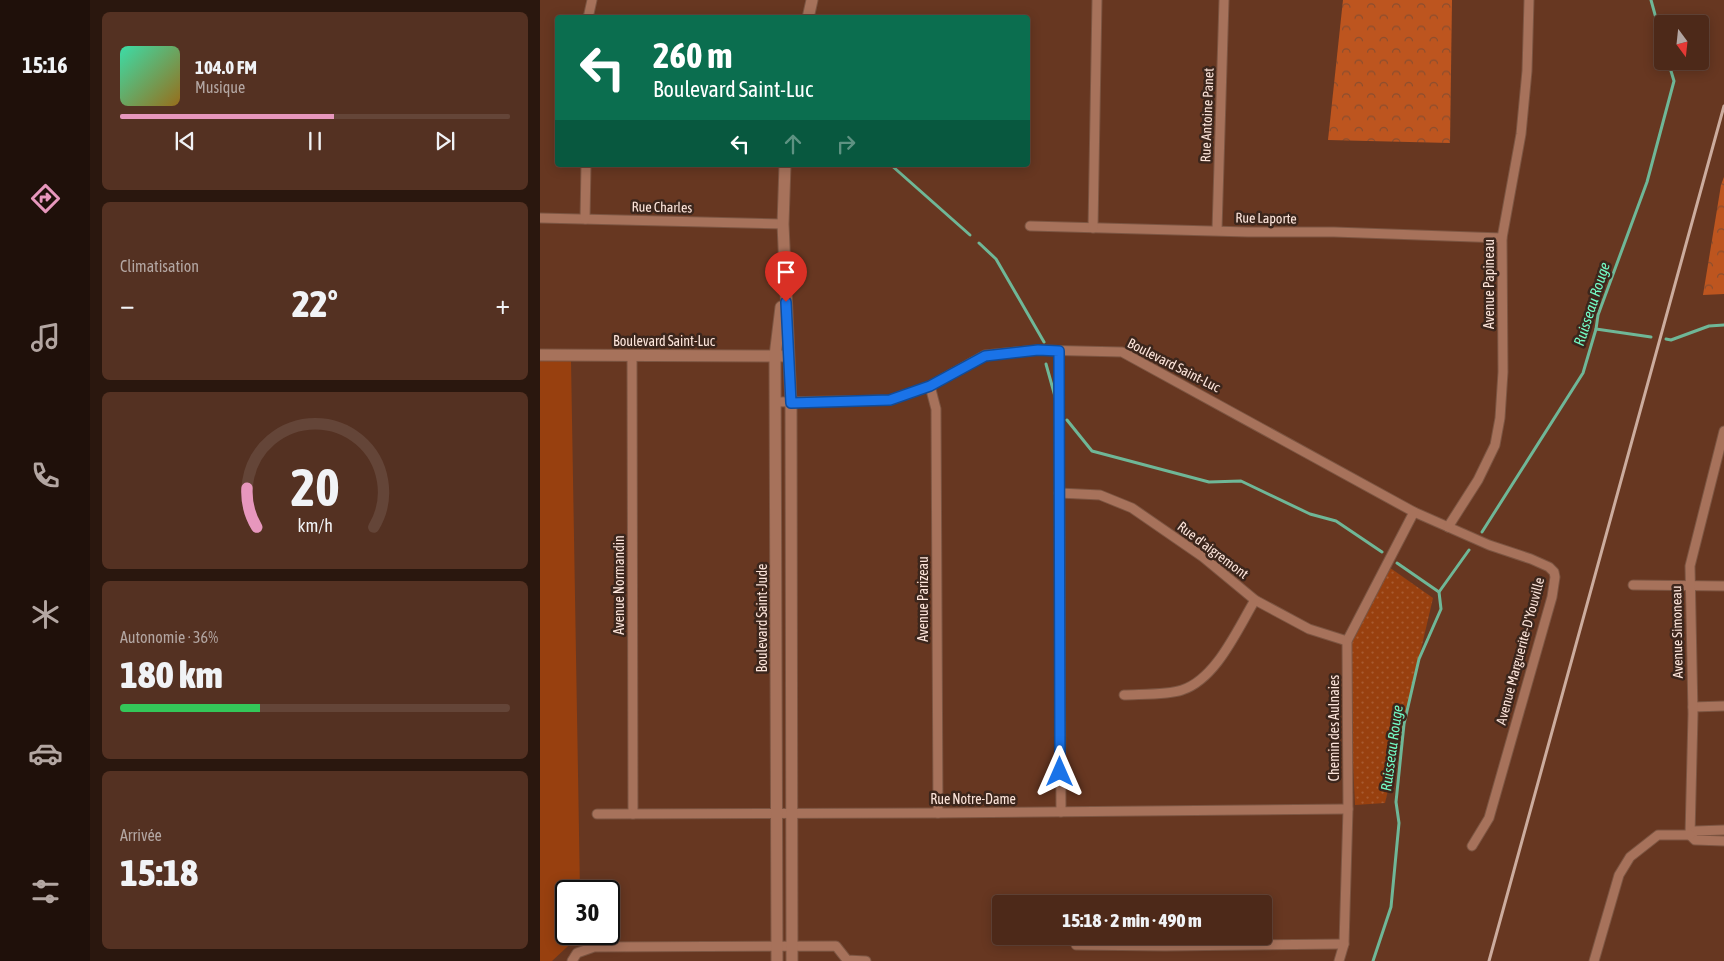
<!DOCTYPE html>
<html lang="fr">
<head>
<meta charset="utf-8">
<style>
  body { margin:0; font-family:"Asap Condensed",sans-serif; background:#543122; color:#f1f3f6; height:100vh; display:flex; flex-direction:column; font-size:19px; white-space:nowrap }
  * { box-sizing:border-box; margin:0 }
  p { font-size:16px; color:#b3a6a2 }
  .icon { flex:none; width:28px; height:28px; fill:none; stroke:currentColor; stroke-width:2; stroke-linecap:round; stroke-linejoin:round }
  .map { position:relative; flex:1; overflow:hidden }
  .drawer { display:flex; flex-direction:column; gap:12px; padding:12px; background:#2a170e; width:450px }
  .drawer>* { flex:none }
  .top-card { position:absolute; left:15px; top:15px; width:475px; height:152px; border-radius:5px; box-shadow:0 2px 12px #0003,0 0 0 1px #644538; background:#0b6e4f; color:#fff; overflow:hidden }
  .needle { width:32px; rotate:165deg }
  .controls { position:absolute; left:1114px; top:15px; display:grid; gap:10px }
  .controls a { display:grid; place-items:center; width:55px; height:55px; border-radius:5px; background:#4d2919; box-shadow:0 2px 12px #0003,0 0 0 1px #644538; font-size:25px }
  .speed { position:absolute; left:15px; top:880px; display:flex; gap:10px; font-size:25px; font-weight:700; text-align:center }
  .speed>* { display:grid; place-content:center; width:65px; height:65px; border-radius:50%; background:#4d2919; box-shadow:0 2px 12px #0003,0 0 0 1px #644538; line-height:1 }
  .speed .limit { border:2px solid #111; border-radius:8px; background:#fff; color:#111 }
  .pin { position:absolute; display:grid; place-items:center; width:42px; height:42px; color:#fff; margin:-51px -21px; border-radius:50% 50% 50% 0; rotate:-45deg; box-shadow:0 0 5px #0007 }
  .pin .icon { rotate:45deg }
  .me { position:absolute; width:55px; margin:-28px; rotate:0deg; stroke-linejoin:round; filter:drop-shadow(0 0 4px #0008) }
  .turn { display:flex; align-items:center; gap:18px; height:105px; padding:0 15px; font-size:22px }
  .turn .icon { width:65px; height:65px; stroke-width:2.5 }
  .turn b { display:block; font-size:35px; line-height:42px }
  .lanes { display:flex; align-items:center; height:48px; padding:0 15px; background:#0003; justify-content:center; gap:25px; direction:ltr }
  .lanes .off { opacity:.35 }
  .big { font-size:38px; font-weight:800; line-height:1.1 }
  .drawer .card { flex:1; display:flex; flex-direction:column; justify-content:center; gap:8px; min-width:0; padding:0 18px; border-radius:8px; background:#543122 }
  .drawer .dial { align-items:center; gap:0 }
  .dial svg { height:130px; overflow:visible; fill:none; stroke:#644538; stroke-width:7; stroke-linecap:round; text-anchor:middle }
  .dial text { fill:#f1f3f6; stroke:none }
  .song { display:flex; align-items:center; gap:15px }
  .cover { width:60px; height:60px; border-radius:8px; background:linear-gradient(135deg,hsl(160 70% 55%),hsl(40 70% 35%)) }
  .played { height:5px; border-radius:2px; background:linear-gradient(90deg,#e797bd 55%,#644538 55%) }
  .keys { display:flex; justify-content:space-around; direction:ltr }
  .heat { display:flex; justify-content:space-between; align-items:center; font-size:28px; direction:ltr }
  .charge { height:8px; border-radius:4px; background:linear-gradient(90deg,#34c759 36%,#644538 0) }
  .trip { position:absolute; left:452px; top:895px; width:280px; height:50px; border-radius:5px; background:#4d2919; box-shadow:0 2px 12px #0003,0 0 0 1px #644538; font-weight:800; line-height:50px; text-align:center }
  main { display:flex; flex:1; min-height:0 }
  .dock { display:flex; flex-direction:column; width:90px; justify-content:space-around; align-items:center; background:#1f100a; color:#b3a6a2 }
  .dock .icon { width:35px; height:35px }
  .dock .selected { color:#e797bd }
  .dock b { font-size:22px; color:#f1f3f6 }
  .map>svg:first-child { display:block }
</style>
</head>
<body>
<main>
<nav class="dock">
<b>15:16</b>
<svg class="icon selected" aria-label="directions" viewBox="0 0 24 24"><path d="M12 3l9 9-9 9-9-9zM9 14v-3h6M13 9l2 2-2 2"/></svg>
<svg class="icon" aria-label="music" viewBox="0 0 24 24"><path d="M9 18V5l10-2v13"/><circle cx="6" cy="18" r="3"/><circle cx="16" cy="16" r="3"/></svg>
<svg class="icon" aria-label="phone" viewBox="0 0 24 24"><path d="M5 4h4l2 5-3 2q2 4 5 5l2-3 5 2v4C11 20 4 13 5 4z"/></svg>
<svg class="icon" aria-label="climate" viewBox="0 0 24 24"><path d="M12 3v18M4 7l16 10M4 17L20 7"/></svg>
<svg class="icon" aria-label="car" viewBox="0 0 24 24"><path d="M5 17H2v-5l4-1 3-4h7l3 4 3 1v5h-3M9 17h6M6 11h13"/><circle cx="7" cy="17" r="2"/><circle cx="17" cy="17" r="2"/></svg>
<svg class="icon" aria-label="filters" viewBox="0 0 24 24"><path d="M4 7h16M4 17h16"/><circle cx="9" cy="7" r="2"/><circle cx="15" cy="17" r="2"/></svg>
</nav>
<section class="drawer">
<div class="card">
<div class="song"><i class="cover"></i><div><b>104.0 FM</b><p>Musique</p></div></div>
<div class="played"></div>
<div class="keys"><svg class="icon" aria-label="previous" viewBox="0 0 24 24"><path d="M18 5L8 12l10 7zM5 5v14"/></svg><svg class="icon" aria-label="pause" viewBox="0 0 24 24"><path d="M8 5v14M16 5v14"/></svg><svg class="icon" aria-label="next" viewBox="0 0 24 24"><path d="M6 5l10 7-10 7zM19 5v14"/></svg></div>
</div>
<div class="card"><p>Climatisation</p>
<div class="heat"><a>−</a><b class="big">22°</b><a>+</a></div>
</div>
<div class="card dial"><svg viewBox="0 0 100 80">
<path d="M14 69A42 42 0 1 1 86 69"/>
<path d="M14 69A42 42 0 0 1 8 45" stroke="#e797bd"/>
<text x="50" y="56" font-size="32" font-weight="700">20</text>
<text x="50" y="72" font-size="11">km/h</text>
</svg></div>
<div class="card"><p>Autonomie · 36%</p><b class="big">180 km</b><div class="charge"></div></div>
<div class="card"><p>Arrivée</p><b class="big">15:18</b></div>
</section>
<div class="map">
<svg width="1184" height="961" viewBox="0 0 1184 961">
  <defs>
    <pattern id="grass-dots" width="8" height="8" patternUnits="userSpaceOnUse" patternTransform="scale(1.25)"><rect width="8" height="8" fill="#98400f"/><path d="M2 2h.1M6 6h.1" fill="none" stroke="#a75b31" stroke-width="1.8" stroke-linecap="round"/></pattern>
    <pattern id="forest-crowns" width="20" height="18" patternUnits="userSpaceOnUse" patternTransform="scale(1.25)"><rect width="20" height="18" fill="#bd551f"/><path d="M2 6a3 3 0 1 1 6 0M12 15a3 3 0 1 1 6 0" fill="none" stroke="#8a4e2f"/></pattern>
  </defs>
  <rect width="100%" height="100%" fill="#673721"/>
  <polygon fill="url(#grass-dots)" points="846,565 893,598 845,803 815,805 807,641"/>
  <g fill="url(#forest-crowns)">
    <polygon points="803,0 912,0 910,143 788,140"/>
    <polygon points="1184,177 1184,294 1163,295 1181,185"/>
  </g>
  <polygon fill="#98400f" points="0,360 31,360 40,891 26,891 26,934 41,934 12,961 0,961"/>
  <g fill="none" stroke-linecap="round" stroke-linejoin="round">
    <g stroke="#6fb797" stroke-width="3">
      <polyline points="1111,0 1122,40"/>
      <polyline points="38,16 47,15"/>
      <polyline points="351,165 430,235"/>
      <polyline points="439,243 456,259 504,342"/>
      <polyline points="1056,329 1111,337"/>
      <polyline points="1126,339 1131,340 1169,326 1184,325"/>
      <polyline points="506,364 516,400"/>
      <polyline points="527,420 552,451 669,482 701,481 770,514 796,521 842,552"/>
      <polyline points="942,532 1043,373 1056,329 1058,315 1107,182 1134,81 1128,61"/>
      <polyline points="857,563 899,592"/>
      <polyline points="833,961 851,907 859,823 856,802 864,724 879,659 901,609 899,592 929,550"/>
    </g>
    <defs>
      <g id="minor">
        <polyline points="48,18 52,0"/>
        <polyline points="0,218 243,224"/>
        <polyline points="45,219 46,165"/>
        <polyline points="490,226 708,232 794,232 962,238"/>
        <polyline points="553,228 557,0"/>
        <polyline points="677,230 684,0"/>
        <polyline points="519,351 521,812"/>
        <polyline points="92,356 93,814"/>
        <polyline points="390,386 396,409 398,813"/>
        <polyline points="236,402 350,400 390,386 445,355 498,350 582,352 874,512 949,545 991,559 1009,567 1014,572 1015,577 1012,597 949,818 932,846"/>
        <polyline points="519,493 560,495 592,508 663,557 715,600 769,629 807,641"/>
        <polyline points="908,527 938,480 955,445 960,418 963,372 962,238 981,134 987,71 989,0"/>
        <polyline points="1093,585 1184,586"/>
        <path d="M584 695C600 694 628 695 642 690 676 679 697 630 715 600"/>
        <polyline points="1153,707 1184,706"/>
        <polyline points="57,814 398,813 808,809"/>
        <polyline points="1150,835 1153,714 1150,566 1184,431"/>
        <polyline points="1150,835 1155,840 1184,841"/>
        <polyline points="1150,835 1155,831 1184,830"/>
        <polyline points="536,945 625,946 804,944"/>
        <polyline points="32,961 37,953 54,947 296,946 307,960 326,961"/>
        <polyline points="799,961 804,944 808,809 807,641 874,512"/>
        <polyline points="1054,961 1079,875 1090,857 1118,835 1150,835"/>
      </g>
      <g id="tertiary">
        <polyline points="268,18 272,0"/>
        <polyline points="245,165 243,224 251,403 252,961"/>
        <polyline points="0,355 243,356"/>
        <polyline points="237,961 235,356 241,307"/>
      </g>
    </defs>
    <use href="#minor" stroke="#7c5542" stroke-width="11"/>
    <use href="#tertiary" stroke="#7c5542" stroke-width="13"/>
    <use href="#minor" stroke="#a7725b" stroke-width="9"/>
    <use href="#tertiary" stroke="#a7725b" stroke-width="11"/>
    <polyline stroke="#ccac9e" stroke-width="3" points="949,961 1184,106"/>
  </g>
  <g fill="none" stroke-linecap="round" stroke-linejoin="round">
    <defs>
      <polyline id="route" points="246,302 251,403 350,400 390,386 445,356 498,350 519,351 520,772"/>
    </defs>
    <use href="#route" stroke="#114b97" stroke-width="12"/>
    <use href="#route" stroke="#1a73e8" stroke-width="9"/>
  </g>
  <g text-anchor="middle" stroke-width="5" stroke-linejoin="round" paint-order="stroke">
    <g font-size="14" fill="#fde5db" stroke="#3c261c">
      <text transform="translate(667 115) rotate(-88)" y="5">Rue Antoine Panet</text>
      <text transform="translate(122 207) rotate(1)" y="5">Rue Charles</text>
      <text transform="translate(726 218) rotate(1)" y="5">Rue Laporte</text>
      <text transform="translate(949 284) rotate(-90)" y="5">Avenue Papineau</text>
      <text x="124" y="346">Boulevard Saint-Luc</text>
      <text transform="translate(634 365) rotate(27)" y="5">Boulevard Saint-Luc</text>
      <text transform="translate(673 550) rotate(37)" y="5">Rue d'aigremont</text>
      <text transform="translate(79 585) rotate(-90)" y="5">Avenue Normandin</text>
      <text transform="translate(383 599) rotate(-90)" y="5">Avenue Parizeau</text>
      <text transform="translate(222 618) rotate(-90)" y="5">Boulevard Saint-Jude</text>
      <text transform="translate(1137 632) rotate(-91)" y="5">Avenue Simoneau</text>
      <text transform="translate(980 651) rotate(-75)" y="5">Avenue Marguerite-D'Youville</text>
      <text transform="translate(794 728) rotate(-90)" y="5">Chemin des Aulnaies</text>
      <text x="433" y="804">Rue Notre-Dame</text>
    </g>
    <g font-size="15" font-style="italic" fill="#73fbc5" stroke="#3c261c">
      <text transform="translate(1052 304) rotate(-72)" y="5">Ruisseau Rouge</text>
      <text transform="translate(852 748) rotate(-82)" y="5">Ruisseau Rouge</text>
    </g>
  </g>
</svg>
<div class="controls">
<a><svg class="needle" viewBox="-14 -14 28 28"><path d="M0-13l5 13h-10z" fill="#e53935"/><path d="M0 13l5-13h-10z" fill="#b3a6a2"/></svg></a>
</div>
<div class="speed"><div class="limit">30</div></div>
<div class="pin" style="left:246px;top:302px;background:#d93025"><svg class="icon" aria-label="arrive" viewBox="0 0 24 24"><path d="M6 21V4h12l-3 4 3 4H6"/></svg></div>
<svg class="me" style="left:520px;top:772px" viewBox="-20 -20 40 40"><path d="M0-17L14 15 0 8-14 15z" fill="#1a73e8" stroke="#fff" stroke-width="4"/></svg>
<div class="trip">15:18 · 2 min · 490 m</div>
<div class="top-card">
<div class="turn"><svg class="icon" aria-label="left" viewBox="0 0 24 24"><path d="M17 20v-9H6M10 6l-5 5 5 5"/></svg><div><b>260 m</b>Boulevard Saint-Luc</div></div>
<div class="lanes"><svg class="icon" aria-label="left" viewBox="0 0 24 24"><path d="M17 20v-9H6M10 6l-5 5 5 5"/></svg><svg class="icon off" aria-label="ahead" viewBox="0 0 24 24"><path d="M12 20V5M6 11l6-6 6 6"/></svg><svg class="icon off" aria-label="right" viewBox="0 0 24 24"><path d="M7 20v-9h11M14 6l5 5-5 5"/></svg></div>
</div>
</div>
</main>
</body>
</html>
